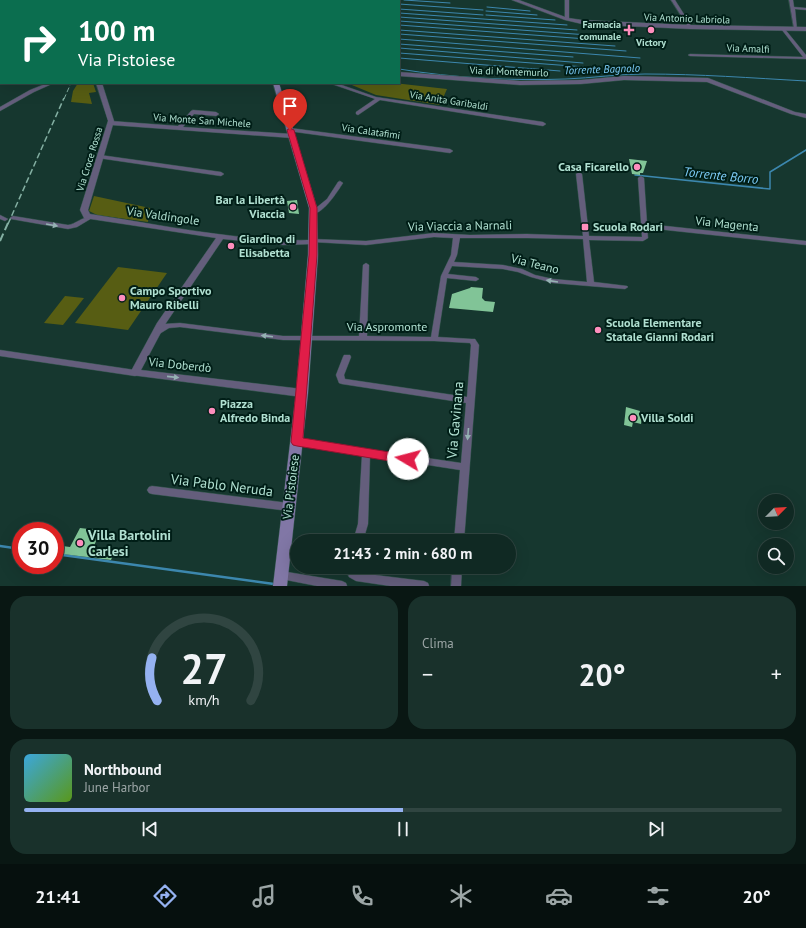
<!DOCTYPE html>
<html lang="it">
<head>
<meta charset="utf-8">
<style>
  body { margin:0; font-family:"PT Sans",sans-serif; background:#19312b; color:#f1f3f6; height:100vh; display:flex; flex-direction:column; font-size:15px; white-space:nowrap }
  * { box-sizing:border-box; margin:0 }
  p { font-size:13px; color:#9ca6a6 }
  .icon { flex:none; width:22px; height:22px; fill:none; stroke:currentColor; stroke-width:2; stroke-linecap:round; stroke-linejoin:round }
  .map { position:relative; height:586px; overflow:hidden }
  .panel { display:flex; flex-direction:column; gap:10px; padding:10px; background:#091713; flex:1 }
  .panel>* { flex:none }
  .banner { position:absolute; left:0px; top:0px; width:400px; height:84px; box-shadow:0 4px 16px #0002,0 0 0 1px #304541; background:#0b6e4f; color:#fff; overflow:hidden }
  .needle { width:26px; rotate:66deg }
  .fabs { position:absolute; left:758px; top:494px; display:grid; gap:8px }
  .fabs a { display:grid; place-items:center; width:36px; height:36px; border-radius:50%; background:#102923; box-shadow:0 4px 16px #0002,0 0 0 1px #304541; font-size:20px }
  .speed { position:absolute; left:12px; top:522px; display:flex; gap:8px; font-size:20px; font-weight:700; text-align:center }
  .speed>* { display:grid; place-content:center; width:52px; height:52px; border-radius:50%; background:#102923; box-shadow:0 4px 16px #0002,0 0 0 1px #304541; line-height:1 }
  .speed .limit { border:6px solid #d22; background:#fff; color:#111 }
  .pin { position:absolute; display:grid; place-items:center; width:34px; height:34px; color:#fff; margin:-41px -17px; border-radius:50% 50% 50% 0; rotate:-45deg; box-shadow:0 0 4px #0007 }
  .pin .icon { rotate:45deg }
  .me { position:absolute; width:44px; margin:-22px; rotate:278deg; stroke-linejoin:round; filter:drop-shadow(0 0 3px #0008) }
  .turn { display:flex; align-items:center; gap:14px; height:84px; padding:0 12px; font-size:18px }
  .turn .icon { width:52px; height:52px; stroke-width:2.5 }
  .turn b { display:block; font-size:28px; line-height:34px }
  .big { font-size:30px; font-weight:600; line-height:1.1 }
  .panel .card { flex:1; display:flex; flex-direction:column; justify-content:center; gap:6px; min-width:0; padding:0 14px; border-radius:16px; background:#19312b }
  .panel .dial { align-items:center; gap:0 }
  .dial svg { height:104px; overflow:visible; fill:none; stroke:#304541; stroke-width:7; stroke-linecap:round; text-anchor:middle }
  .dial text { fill:#f1f3f6; stroke:none }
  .song { display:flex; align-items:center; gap:12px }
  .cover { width:48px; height:48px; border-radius:6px; background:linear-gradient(135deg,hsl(200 70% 55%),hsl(90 70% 35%)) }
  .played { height:4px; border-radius:2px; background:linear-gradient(90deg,#95b2f1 50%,#304541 50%) }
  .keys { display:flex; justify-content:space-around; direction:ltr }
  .heat { display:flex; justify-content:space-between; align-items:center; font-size:22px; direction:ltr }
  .panel .tiles { flex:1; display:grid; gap:10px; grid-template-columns:1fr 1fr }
  .card:last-child { grid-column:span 2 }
  .trip { position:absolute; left:290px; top:534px; width:226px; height:40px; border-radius:20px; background:#102923; box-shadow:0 4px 16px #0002,0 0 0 1px #304541; font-weight:600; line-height:40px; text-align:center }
  .dock { display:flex; height:64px; justify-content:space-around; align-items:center; background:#06100e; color:#9ca6a6 }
  .dock .icon { width:28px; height:28px }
  .dock .current { color:#95b2f1 }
  .dock b { font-size:18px; color:#f1f3f6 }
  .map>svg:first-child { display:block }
</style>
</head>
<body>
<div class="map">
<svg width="806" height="586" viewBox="0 0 806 586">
  <rect width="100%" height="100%" fill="#16372f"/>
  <g fill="#575d13">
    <polygon points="78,83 93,83 96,92 89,93 92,104 71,102 73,91"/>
    <polygon points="347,83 394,83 447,89 440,105 376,95"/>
    <polygon points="94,196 150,208 148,222 97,215 89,211"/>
    <polygon points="118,267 167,273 128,330 75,323"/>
    <polygon points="65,296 84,298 63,325 44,323"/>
  </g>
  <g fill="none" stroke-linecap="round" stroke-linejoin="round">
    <g stroke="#3c87ae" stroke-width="1">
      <polyline points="274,0 289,1"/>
      <polyline points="350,0 364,1"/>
      <polyline points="404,0 450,3"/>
      <polyline points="399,4 483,10"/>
      <polyline points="487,7 530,11"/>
      <polyline points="399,9 483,15"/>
      <polyline points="486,11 537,15"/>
      <polyline points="399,13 567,25"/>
      <polyline points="486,15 555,20"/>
      <polyline points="399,17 577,30"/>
      <polyline points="399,21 588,35"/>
      <polyline points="399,25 600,40"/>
      <polyline points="399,30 615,46"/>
      <polyline points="399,34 626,51"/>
      <polyline points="399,39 640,58"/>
      <polyline points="399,44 573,57"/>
      <polyline points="399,48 583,63"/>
      <polyline points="399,53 585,67"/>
      <polyline points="399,58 560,71"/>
      <path d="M399 69C454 78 510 81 566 79 592 78 618 74 645 74 699 74 752 78 806 81"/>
    </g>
    <polyline stroke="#3c87ae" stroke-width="1.5" points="635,175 770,189 770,172 806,150"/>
    <g stroke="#3c87ae" stroke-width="2.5">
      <polyline points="0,546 21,549"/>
      <polyline points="55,554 274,584"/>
    </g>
  </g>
  <g fill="#81c497">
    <polygon points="629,159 647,161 643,173 640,173 640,175 632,174"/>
    <polygon points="297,200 299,214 289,213 287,201"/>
    <polygon points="471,287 483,288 482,298 485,301 495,302 493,312 449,308 452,294 470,288"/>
    <polygon points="626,407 640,411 639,415 642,416 641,424 633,422 632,427 624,425"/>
    <polygon points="80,528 106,531 102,539 97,539 93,548 115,551 111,560 55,553 55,545 70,547"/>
  </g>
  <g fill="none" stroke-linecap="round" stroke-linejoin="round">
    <defs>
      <g id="minor">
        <polygon points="565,0 569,0 569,19 567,20 565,19"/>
        <polygon points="671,0 675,0 692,27 691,28 689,28"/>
        <polygon points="789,0 793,0 794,7 806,8 806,10 795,9 797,30 794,29"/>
        <polygon points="782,28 784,28 806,55 806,59 690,56 688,55 690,54 803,57 782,30"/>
        <polygon points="48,83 54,83 34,92 0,111 0,107 30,90"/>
        <polygon points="329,83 336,83 376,97 543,122 546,124 543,126 380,100 358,115 356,114 356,112 375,99"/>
        <polygon points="193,110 216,112 219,114 216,116 194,114 183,127 292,134 295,136 292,138 111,125 108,123 111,121 178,126 191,111"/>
        <polygon points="290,128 450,149 453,151 450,153 288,131 287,130"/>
        <polygon points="100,155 221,172 224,174 221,176 98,158 97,157"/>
        <path d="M579 172 582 174 589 236 642 237 638 178 641 176 644 178 647 224 806 241V245L647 228 648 238 643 241 589 240 594 282 627 286 628 287 625 289 553 283 531 277 518 272 503 269 452 266 448 274 476 277 479 279 476 281 447 278 438 337 472 339H475L479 345 464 541H454L460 470 370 456 368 524 363 541H353L358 524 362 455 297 445 294 444 293 442 294 440 297 439 461 463 466 403 342 384 339 383 336 375 343 357 344 355H350L351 357 344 375 345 379 467 397 471 345 470 343 434 341 283 340 180 327 169 328 156 336 152 334 164 324 180 323 283 336H359L363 265 366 263 369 265 367 336 431 337 441 276 451 255 453 238 434 237 366 245 313 242 310 240 311 239 366 241 434 233 470 235 527 234 583 236 576 174ZM460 238H527L583 239 587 282 553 279 535 275 522 269 503 265 454 262 457 255Z"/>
        <path d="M340 181 343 183C337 192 323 215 311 214L310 213 311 212 327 199 338 182Z"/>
        <polygon points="0,215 8,219 5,221 0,219"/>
        <path d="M13 216 68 225C76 224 83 216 91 217L92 218 77 227 68 229 11 219 10 218 11 217Z"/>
        <polygon points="0,350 135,370 138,371 139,373 138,375 135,376 0,356"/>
        <polygon points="152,486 289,503 292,504 294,507 292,510 289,511 152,494 149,493 147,490 149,487"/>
        <polygon points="345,567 355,567 359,573 424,581 428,583 429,586 390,586 356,581 349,577"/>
        <polygon points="452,567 462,567 461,586 451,586"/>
        <polygon points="281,571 342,581 346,583 347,586 317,586 281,579 277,578 276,575 277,572"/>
      </g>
      <g id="tertiary">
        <polygon points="512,0 519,0 568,18 582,20 690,25 806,27 806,31 690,29 582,24 565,20"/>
        <polygon points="399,72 520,81 581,80 624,76 708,78 795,112 806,114 806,118 791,114 707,82 624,80 581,84 520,85 399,76"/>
        <path d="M96 83H102L114 121 88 210 90 214C162 225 241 242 313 240L317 242 313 244 283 245 223 239 166 323 141 370 302 389 306 390 307 393 306 396 302 397 131 375 130 373 157 323 216 238 84 218 80 210 108 121Z"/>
      </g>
      <g id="secondary">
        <rect x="253" y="0" width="6" height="1"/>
        <polygon points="273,83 279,83 317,208 318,255 308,393 287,586 273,586 296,393 308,255 309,208"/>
      </g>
    </defs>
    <use href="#minor" stroke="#32554c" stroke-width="1"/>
    <use href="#tertiary" stroke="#32554c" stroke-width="1"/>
    <use href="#secondary" stroke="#32554c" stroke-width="1"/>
    <use href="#minor" fill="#645e7c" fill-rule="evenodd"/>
    <use href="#tertiary" fill="#645e7c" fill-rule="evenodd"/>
    <use href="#secondary" fill="#8177a6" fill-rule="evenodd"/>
    <polyline stroke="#83afa2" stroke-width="1" stroke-dasharray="5 2.5" stroke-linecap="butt" points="64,99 71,83"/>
    <polyline stroke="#83afa2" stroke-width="1.5" stroke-dasharray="6 3" stroke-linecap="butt" points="8,224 64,98"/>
    <polyline stroke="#83afa2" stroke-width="2" stroke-dasharray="8 4" stroke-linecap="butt" points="0,241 8,223"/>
  </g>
  <defs><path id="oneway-solid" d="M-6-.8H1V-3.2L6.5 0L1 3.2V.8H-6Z"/></defs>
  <g fill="#95b2b3">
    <use href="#oneway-solid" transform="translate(52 225) rotate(10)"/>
    <use href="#oneway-solid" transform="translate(552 281) rotate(-171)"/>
    <use href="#oneway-solid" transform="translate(267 336) rotate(-173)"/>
    <use href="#oneway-solid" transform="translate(173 377) rotate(6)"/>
    <use href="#oneway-solid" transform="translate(468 434) rotate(95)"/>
  </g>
  <polygon fill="#e11d48" stroke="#92132f" points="290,128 294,130 317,208 317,255 303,438 408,455 412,456 414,459 412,462 408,464 297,446 293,445 291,442 309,255 310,208 287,130"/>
  <g fill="#fe8ebd" stroke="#001e17" stroke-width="1.5">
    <path d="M627 24h4v4h4v4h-4v4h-4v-4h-4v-4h4z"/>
    <circle cx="651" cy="30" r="4"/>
    <circle cx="637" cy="167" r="4"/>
    <circle cx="293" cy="207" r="4"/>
    <rect x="581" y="223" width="8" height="8" rx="2"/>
    <circle cx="231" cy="246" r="4"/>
    <circle cx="122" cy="298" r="4"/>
    <circle cx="598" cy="330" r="4"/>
    <circle cx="212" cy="411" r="4"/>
    <circle cx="633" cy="418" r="4"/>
    <circle cx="80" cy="543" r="4"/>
  </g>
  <g text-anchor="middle" stroke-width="4" stroke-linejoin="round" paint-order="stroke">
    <g font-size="10" fill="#b0e0d1" stroke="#001e17">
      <text transform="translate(687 18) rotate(2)" y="4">Via Antonio Labriola</text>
      <text transform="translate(748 48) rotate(2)" y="4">Via Amalfi</text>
      <text transform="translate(509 71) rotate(2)" y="4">Via di Montemurlo</text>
      <text transform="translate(449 100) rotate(9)" y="4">Via Anita Garibaldi</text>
      <text transform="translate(202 120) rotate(4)" y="4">Via Monte San Michele</text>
      <text transform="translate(371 131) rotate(8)" y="4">Via Calatafimi</text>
      <text transform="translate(89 159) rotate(-73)" y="4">Via Croce Rossa</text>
    </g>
    <g font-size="10" font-weight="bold" fill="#b0e0d1" stroke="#001e17" text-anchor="end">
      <text x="621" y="28">Farmacia<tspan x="621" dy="12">comunale</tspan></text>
      <text x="651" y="46" text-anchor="middle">Victory</text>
    </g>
    <g font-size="11" font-style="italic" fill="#7dccf8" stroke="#001e17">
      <text transform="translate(602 69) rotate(-2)" y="4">Torrente Bagnolo</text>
    </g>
    <g font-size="12" font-weight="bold" fill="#b0e0d1" stroke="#001e17" text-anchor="start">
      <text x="629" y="171" text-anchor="end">Casa Ficarello</text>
      <text x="285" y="204" text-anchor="end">Bar la Libertà<tspan x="285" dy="14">Viaccia</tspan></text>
      <text x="593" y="231">Scuola Rodari</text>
      <text x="239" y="243">Giardino di<tspan x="239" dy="14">Elisabetta</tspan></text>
      <text x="130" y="295">Campo Sportivo<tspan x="130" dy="14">Mauro Ribelli</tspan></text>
      <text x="606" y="327">Scuola Elementare<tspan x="606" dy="14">Statale Gianni Rodari</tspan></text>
      <text x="220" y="408">Piazza<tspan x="220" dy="14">Alfredo Binda</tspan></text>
      <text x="641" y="422">Villa Soldi</text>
    </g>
    <g font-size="12" fill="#b0e0d1" stroke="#001e17">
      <text transform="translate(163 216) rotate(8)" y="4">Via Valdingole</text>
      <text transform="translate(727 224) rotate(6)" y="4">Via Magenta</text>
      <text transform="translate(460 226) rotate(-1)" y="4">Via Viaccia a Narnali</text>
      <text transform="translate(535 264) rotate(14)" y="4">Via Teano</text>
      <text x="387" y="331">Via Aspromonte</text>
      <text transform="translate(180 365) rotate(6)" y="4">Via Doberdò</text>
      <text transform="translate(291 487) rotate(-83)" y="4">Via Pistoiese</text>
    </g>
    <g font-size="13" font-style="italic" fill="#7dccf8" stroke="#001e17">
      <text transform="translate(721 175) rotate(6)" y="5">Torrente Borro</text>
    </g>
    <g font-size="14" fill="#b0e0d1" stroke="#001e17">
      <text transform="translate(455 420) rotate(-85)" y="5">Via Gavinana</text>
      <text transform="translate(222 485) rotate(7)" y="5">Via Pablo Neruda</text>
    </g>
    <g font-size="14" font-weight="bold" fill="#b0e0d1" stroke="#001e17" text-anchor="start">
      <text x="88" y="540">Villa Bartolini<tspan x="88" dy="16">Carlesi</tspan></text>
    </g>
  </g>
</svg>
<div class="fabs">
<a><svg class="needle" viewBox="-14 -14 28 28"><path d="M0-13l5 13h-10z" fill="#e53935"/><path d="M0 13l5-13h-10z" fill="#9ca6a6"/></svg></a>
<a><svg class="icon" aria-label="search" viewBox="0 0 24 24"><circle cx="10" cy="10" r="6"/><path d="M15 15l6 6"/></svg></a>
</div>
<div class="speed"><div class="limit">30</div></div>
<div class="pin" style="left:290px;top:130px;background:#d93025"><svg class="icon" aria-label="arrive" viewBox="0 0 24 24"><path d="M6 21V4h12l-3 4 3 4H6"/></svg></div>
<svg class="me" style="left:408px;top:459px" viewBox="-20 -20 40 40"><circle r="19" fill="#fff"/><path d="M0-13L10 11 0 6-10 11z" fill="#e11d48"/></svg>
<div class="trip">21:43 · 2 min · 680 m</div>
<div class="banner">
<div class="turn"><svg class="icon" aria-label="right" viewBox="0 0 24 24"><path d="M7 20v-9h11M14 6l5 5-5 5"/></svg><div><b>100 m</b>Via Pistoiese</div></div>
</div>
</div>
<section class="panel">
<div class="tiles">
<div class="card dial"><svg viewBox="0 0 100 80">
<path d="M14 69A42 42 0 1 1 86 69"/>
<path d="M14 69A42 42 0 0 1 10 36" stroke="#95b2f1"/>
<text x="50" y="56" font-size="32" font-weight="700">27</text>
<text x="50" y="72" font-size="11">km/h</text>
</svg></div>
<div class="card"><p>Clima</p>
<div class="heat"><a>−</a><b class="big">20°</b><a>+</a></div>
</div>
<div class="card">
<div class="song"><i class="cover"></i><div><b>Northbound</b><p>June Harbor</p></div></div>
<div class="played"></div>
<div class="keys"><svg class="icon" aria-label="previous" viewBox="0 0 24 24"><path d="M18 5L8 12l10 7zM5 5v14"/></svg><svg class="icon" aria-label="pause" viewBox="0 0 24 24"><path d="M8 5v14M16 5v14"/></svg><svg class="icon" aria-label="next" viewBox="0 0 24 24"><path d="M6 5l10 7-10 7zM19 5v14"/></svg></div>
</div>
</div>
</section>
<nav class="dock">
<b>21:41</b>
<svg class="icon current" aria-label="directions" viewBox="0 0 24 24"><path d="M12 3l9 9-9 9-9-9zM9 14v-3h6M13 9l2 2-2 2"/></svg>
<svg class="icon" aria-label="music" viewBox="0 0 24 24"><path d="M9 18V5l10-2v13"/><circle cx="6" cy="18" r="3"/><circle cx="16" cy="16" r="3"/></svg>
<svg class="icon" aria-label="phone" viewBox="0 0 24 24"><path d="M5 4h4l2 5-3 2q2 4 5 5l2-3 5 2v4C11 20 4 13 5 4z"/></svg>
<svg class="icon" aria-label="climate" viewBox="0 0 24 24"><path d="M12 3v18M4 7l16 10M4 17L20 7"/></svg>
<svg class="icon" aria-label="car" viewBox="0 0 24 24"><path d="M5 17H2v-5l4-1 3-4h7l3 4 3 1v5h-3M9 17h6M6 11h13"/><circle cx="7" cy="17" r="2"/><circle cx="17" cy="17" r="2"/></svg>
<svg class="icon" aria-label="filters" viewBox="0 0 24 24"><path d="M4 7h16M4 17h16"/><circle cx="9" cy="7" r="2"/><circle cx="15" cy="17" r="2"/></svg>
<b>20°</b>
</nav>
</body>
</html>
